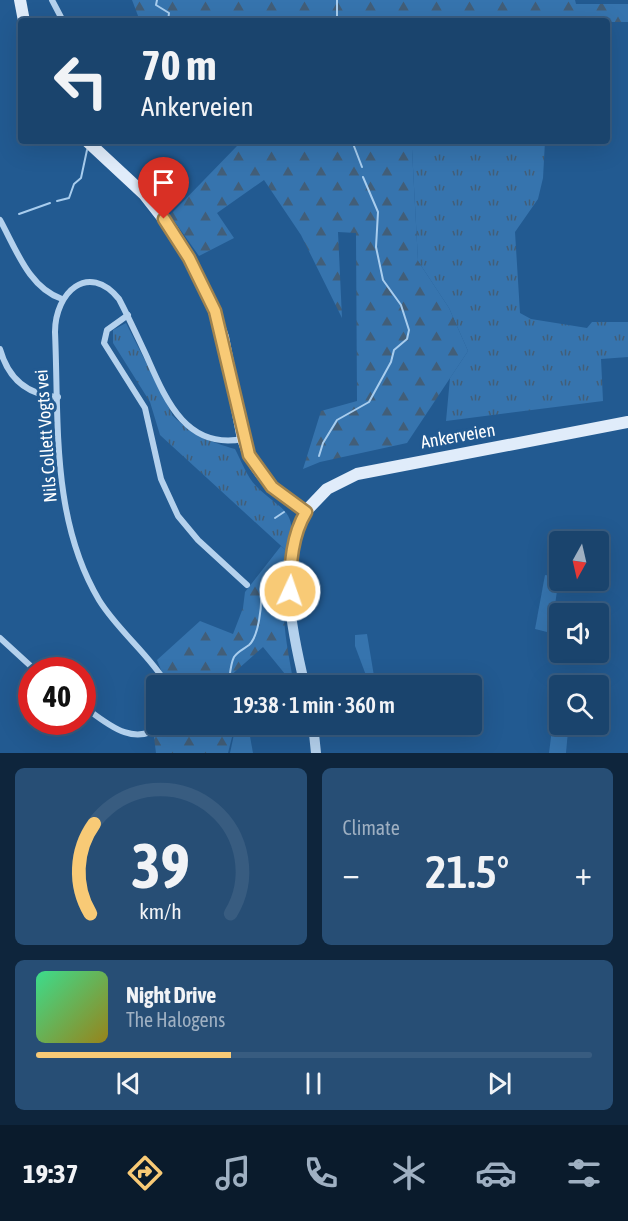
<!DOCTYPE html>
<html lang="en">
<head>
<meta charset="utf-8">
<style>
  body { margin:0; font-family:"Asap Condensed",sans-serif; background:#274e75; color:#f1f3f6; height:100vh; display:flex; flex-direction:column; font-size:22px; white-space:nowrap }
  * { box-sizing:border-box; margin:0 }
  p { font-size:20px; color:#9fb0c2 }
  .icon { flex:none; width:33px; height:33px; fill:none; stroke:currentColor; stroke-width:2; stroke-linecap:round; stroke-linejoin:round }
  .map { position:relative; height:753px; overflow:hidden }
  .details { display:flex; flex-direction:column; gap:15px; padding:15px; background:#0e253c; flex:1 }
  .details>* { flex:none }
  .hud { position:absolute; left:18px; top:18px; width:592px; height:126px; border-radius:6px; box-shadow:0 6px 24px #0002,0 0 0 2px #385c80; background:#1a446d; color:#f1f3f6; overflow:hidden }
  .needle { width:39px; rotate:188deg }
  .buttons { position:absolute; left:549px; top:531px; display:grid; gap:12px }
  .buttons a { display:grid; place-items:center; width:60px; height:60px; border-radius:6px; background:#1a446d; box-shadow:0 6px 24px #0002,0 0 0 2px #385c80; font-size:30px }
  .speed { position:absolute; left:18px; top:657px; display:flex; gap:12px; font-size:30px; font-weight:700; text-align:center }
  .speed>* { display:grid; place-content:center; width:78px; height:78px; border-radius:50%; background:#1a446d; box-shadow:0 6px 24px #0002,0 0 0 2px #385c80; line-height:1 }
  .speed .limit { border:9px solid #d22; background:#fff; color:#111 }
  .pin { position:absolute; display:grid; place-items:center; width:51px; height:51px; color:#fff; margin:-62px -26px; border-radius:50% 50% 50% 0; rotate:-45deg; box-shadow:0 0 6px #0007 }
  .pin .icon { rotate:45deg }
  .me { position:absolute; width:66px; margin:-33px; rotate:3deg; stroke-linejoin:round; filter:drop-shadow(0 0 4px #0008) }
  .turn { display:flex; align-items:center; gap:21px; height:126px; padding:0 24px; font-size:27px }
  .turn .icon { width:78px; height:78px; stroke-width:2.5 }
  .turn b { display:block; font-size:42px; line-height:51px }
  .big { font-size:45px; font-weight:600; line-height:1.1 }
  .details .card { flex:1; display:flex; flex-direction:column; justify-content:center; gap:9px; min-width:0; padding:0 21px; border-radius:9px; background:#274e75 }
  .details .dial { align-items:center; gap:0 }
  .dial svg { height:156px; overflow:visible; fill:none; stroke:#385c80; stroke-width:7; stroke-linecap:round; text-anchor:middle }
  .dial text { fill:#f1f3f6; stroke:none }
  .song { display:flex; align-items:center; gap:18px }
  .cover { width:72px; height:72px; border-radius:9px; background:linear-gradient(135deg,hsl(150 70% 55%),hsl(50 70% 35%)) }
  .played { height:6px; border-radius:3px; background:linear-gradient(90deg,#f8ca76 35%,#385c80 35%) }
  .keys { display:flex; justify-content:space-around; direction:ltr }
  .heat { display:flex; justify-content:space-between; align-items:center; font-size:33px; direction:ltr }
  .details .tiles { flex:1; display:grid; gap:15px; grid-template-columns:1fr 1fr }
  .card:last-child { grid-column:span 2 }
  .trip { position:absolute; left:146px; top:675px; width:336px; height:60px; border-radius:6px; background:#1a446d; box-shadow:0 6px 24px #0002,0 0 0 2px #385c80; font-weight:600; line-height:60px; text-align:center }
  .tabs { display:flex; height:96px; justify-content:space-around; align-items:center; background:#0a1b2c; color:#9fb0c2 }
  .tabs .icon { width:42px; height:42px }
  .tabs .selected { color:#f8ca76 }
  .tabs b { font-size:27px; color:#f1f3f6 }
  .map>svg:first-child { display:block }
</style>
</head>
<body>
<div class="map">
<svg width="628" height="753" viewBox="0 0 628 753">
  <defs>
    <pattern id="grass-tufts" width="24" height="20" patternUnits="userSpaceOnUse" patternTransform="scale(1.5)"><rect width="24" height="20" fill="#3674ae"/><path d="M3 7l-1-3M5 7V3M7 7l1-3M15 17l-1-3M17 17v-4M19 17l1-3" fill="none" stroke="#425e78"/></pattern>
    <pattern id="forest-firs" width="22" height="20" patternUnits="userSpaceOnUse" patternTransform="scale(1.5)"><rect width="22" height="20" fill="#3674ae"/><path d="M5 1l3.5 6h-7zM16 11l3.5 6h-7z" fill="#425e78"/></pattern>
  </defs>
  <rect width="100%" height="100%" fill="#225a91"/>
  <g fill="url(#grass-tufts)">
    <polygon points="459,141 545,141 543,178 538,199 515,232 520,313 531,319 587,328 592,322 628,322 628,357 601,359 603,401 446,421 450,378 468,351 449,308 418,261 412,149"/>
    <path d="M126 323 173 416C192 435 210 442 235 449 241 460 247 477 256 486 287 516 295 506 291 555L160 435 150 402 113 343V330Z"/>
  </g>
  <g fill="url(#forest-firs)">
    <polygon points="132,0 575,0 576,4 628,4 628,22 140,21"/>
    <polygon points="234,141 459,141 412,150 418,261 449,308 468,351 407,443 320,462 303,469 321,411 357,401 356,233 338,232 342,318 301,235 264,180 217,213 234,238 199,256 170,215 237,146"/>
    <path d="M281 546 291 555C278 608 285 634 294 685L263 647 229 677 231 685H167L157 660 200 621 233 634 243 608 245 592Z"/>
    <polygon points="165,725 235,725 228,753 156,753 154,737"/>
  </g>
  <g fill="#3674ae">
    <polygon points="545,575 559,577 551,633 535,629"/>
    <polygon points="367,634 374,676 367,678 355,646 355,635"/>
    <polygon points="236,725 248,725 253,753 230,753"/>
    <polygon points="552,729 568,731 566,753 549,753"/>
  </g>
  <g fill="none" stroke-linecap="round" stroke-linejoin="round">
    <g stroke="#a8cdee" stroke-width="2">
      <polyline points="157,0 156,5 169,13 168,21"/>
      <polyline points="337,21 337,0"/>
      <polyline points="352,141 362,167"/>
      <polyline points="57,201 69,198 74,184 81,178 87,150"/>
      <polyline points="19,214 50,203"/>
      <polyline points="319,456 323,443 337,420 369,402 391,362 394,350 407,339 409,330 401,305 383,280 376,247 378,212 363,177"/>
      <polyline points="275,518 284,512"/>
      <path d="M228 686C230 677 230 665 234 657 238 651 244 649 249 645 259 636 262 605 261 591"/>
    </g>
    <g stroke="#b4d1ed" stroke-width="6">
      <polyline points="52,0 63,21"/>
      <path d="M0 220C16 249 29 288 62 299"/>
      <polyline points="128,315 107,330 104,343 145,408 161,479 178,516 198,540 247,585"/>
      <path d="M0 349C8 378 27 395 58 397"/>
      <polyline points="0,638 35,670"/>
      <path d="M168 686C150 655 118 631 99 600 51 519 59 423 55 332 55 293 88 261 119 299 129 318 138 338 147 357 166 400 186 450 243 439"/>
      <path d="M82 705C105 722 135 750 162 724"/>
    </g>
    <g stroke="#b4d1ed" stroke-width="10">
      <path d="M305 686C292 632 276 563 306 511"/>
      <polyline points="313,724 316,753"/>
    </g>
    <g stroke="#e0ecfa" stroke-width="12">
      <polyline points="20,0 24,21"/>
      <path d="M87 141 144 194 173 231 189 258 209 297 223 337 243 439C254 475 277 492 306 511L327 489 357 474 628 422"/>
    </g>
  </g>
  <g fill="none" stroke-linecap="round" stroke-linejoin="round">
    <defs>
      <path id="route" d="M164 219 189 258 215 311 249 455 272 487 306 512C292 535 290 564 290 591"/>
    </defs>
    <use href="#route" stroke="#a1834d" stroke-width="15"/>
    <use href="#route" stroke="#f8ca76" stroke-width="10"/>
  </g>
  <g text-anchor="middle" stroke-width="6" stroke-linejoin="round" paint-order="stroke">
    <g font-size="18" fill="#fff" stroke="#225a91">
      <text transform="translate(46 436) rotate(-94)" y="6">Nils Collett Vogts vei</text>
      <text transform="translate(458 436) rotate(-10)" y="6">Ankerveien</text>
    </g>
  </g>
</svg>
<div class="buttons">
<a><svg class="needle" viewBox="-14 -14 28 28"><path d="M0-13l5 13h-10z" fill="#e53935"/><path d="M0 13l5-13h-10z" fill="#9fb0c2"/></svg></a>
<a><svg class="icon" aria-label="sound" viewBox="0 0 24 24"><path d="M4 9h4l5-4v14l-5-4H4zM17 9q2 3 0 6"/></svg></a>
<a><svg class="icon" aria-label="search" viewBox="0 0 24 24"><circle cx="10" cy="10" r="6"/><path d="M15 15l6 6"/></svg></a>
</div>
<div class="speed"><div class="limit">40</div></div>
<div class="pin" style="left:164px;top:219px;background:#d93025"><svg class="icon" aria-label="arrive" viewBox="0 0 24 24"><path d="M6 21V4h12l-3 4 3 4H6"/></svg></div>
<svg class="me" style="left:290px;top:591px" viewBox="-20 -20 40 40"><circle r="17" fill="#f8ca76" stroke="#fff" stroke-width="3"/><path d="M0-11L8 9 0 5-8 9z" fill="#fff"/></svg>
<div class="trip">19:38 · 1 min · 360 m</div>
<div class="hud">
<div class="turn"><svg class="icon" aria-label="left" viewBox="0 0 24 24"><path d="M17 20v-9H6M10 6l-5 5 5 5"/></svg><div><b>70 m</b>Ankerveien</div></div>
</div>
</div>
<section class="details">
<div class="tiles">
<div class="card dial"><svg viewBox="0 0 100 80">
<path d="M14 69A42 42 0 1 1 86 69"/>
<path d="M14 69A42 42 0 0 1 16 23" stroke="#f8ca76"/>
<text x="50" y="56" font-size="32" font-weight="700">39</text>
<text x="50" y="72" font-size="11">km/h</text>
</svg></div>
<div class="card"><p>Climate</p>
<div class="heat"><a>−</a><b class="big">21.5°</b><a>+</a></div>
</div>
<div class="card">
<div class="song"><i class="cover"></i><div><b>Night Drive</b><p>The Halogens</p></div></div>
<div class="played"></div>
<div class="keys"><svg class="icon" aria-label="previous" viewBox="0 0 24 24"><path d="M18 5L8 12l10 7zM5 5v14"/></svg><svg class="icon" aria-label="pause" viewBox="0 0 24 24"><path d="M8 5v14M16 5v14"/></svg><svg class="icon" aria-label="next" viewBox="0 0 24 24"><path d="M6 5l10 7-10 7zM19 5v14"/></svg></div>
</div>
</div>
</section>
<nav class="tabs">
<b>19:37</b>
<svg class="icon selected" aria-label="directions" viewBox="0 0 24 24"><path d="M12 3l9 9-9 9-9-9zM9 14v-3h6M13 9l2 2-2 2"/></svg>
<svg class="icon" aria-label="music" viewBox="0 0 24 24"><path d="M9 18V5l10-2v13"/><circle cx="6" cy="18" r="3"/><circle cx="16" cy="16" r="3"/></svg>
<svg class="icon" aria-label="phone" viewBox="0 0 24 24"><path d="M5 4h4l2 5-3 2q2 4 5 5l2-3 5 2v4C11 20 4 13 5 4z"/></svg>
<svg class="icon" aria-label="climate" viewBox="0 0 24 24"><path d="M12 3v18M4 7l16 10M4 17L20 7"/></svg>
<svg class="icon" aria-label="car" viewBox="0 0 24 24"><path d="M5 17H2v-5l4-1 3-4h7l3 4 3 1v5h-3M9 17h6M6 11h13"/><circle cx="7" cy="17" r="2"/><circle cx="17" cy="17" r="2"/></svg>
<svg class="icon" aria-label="filters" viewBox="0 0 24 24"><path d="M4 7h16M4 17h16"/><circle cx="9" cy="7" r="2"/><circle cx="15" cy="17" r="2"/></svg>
</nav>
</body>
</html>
